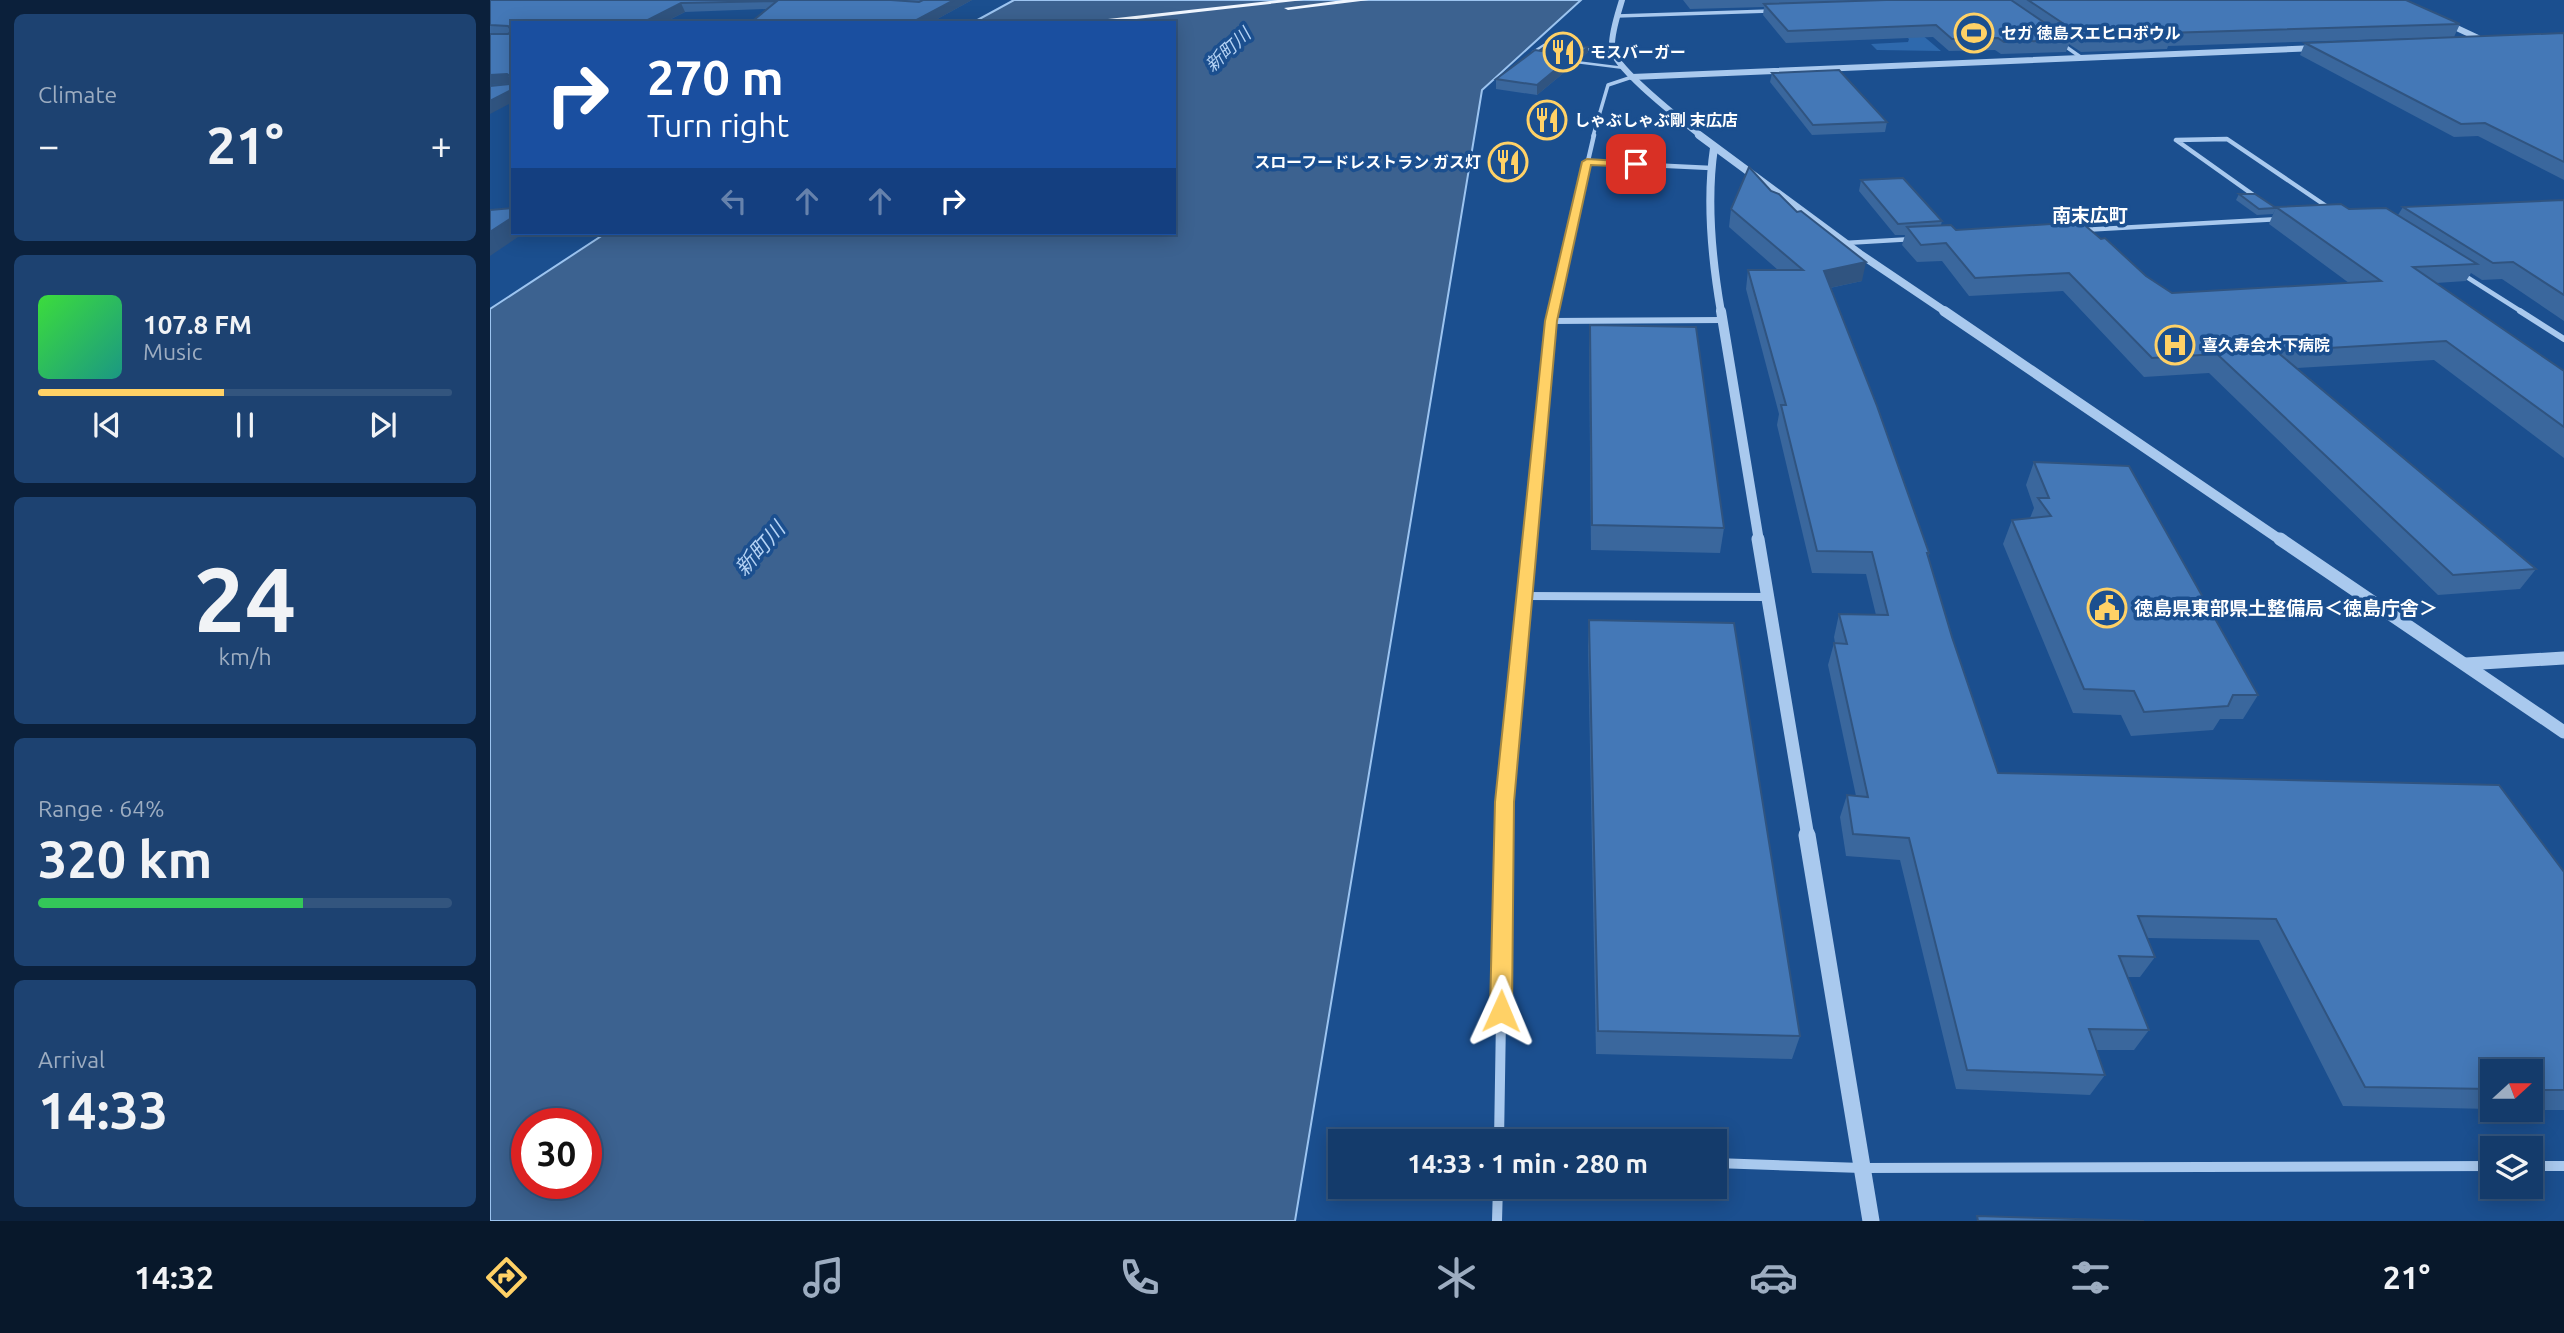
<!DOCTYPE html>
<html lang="en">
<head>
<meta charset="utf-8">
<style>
  body { margin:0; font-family:Ubuntu,"Noto Sans JP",sans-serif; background:#1d4271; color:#f1f3f6; height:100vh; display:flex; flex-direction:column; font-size:26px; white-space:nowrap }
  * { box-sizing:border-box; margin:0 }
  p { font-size:23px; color:#9dadc1 }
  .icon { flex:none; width:38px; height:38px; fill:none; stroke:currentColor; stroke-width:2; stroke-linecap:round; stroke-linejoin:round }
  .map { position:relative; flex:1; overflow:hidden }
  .drawer { display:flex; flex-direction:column; gap:14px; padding:14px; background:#0b203b; width:490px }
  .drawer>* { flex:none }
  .top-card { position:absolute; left:21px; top:21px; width:665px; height:214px; border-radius:0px; box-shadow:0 4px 18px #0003,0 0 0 2px #33557e; background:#1a4fa0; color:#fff; overflow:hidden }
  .needle { width:46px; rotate:69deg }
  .fabs { position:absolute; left:1990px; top:1059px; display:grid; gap:14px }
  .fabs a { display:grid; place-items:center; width:63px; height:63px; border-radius:0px; background:#143b6b; box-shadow:0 4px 18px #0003,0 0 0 2px #33557e; font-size:35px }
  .speed { position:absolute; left:21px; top:1108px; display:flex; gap:14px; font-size:35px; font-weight:700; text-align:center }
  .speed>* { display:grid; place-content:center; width:91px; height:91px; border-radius:50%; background:#143b6b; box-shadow:0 4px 18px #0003,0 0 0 2px #33557e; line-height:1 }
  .speed .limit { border:10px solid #d22; background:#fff; color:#111 }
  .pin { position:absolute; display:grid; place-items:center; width:60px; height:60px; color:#fff; margin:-30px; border-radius:14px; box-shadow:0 4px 10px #0006 }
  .me { position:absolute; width:77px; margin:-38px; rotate:1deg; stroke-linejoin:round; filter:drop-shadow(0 0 5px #0008) }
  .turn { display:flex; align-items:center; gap:24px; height:147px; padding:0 21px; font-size:32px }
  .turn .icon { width:91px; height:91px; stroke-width:2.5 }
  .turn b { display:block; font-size:49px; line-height:60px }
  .lanes { display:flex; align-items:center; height:66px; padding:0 21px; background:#0003; justify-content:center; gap:35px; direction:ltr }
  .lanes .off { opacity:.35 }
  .big { font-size:52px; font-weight:700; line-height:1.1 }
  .drawer .widget { flex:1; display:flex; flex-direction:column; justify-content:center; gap:10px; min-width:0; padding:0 24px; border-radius:10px; background:#1d4271 }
  .drawer .dial { align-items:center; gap:0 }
  .dial b { font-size:91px; line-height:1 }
  .song { display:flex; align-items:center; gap:21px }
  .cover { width:84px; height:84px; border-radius:10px; background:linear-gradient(135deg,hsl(120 70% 55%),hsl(170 70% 35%)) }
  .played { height:7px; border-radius:4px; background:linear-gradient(90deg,#ffd166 45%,#33557e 45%) }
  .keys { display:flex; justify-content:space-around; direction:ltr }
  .heat { display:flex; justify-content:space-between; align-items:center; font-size:38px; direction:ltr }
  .charge { height:10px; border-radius:5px; background:linear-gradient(90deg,#34c759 64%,#33557e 0) }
  .trip { position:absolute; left:838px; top:1129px; width:399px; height:70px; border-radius:0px; background:#143b6b; box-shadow:0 4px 18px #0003,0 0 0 2px #33557e; font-weight:700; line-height:70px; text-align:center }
  .dock { display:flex; height:112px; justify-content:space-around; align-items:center; background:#08182b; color:#9dadc1 }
  .dock .icon { width:49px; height:49px }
  .dock .selected { color:#ffd166 }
  .dock b { font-size:32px; color:#f1f3f6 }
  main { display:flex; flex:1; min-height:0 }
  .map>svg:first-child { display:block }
</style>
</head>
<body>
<main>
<section class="drawer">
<div class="widget"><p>Climate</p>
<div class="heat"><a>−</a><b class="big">21°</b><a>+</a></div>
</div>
<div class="widget">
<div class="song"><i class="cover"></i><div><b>107.8 FM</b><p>Music</p></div></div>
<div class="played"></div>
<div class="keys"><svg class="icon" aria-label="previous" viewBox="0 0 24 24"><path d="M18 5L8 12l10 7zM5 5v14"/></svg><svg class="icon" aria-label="pause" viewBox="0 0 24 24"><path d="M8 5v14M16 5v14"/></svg><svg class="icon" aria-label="next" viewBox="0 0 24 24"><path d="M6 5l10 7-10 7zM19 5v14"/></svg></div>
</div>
<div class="widget dial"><b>24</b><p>km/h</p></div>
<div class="widget"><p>Range · 64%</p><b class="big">320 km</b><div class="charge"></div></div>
<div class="widget"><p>Arrival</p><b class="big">14:33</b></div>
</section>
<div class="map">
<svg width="2074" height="1221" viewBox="0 0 2074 1221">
  <rect width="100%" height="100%" fill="#1b4f8f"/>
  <polygon fill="#2e69ad" points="1404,11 1451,51 1387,50 1381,44 1418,42 1419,39 1394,18"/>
  <path fill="#3c6290" stroke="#9cc4f0" stroke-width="2" fill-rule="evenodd" d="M524 0H1091L992 90 805 1221H0V309L116 233H684V23H482ZM37 1124H96V1183H37Z"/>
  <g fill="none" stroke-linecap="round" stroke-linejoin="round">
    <g stroke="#a9c9ee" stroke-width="2.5">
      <polyline points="1092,49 1122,52"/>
      <polyline points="1044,55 1043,52 1054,45 1072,46"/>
      <polyline points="1078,61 1134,68"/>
    </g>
    <g stroke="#a9c9ee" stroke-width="3.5">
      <polyline points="1127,16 1280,11"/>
      <polyline points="1572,44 1592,58"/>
      <polyline points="1103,136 1118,85 1142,77"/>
    </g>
    <g stroke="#a9c9ee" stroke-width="4.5">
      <polyline points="1096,162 1221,168"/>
      <polyline points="1769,199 1686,140 1737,139 1842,210"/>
      <polyline points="1592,230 1790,219"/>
      <polyline points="1355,243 1423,239"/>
      <polyline points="1972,274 2032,312"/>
      <polyline points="1063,312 1104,135"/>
    </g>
    <g stroke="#a9c9ee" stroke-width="6">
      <polyline points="2030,311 2074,339"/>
      <polyline points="1061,321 1232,320"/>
      <polyline points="1040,541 1063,311"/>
    </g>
    <g stroke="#a9c9ee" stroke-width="8">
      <polyline points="1035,596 1278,597"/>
      <polyline points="1014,837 1015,802 1040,539"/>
    </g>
    <g stroke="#a9c9ee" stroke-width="10">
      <polyline points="1009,1141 1014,835"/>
      <polyline points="1225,1163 1372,1168 2002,1166"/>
      <polyline points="2040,1166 2074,1166"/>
      <polyline points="1007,1221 1008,1186"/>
    </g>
    <g stroke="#a9c9ee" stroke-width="6">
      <path d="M1132 0C1128 14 1121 33 1122 48 1123 68 1194 122 1211 136"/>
      <polyline points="1954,22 1988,38 1974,42"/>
      <polyline points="1142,77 1827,48"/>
    </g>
    <g stroke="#a9c9ee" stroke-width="8">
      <polyline points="1209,135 1370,254 1456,312"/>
      <path d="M1224 148C1216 201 1222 260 1231 312"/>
    </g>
    <g stroke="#a9c9ee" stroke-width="10">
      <polyline points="1231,311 1269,541"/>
      <polyline points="1454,311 1792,541"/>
    </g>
    <g stroke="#a9c9ee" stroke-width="13">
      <polyline points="1268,539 1318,837"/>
      <polyline points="1790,539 2074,732"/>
      <polyline points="1976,664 2074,658"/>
    </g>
    <polyline stroke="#a9c9ee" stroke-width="17" points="1317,835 1381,1221"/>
    <g fill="#f0f6ff" fill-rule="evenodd">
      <polygon points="788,0 814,0 611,23 582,23"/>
      <polygon points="853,0 879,0 798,10 794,8"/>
    </g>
  </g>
  <g fill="#3a679d">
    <polygon points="0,0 482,0 440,23 260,23 276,9 195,12 173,23 23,23 23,102 19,84 0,85"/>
    <polygon points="1193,0 1916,0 1970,24 1964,37 1678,46 1677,49 1591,52 1579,44 1576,52 1511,54 1505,50 1459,51 1443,37 1296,43 1273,15 1274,7 1200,9"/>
    <polygon points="2074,33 2074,180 1988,136 1964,137 1810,55 1815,43"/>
    <polygon points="1098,47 1098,52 1090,59 1082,58 1082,66 1047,95 1006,89 1006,79 1051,51 1051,49"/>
    <polygon points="1282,73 1397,122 1395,132 1322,135 1280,82"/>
    <polygon points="1371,180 1452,221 1451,225 1466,230 1656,276 1682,293 1859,283 1779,224 1786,207 1859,209 1908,215 1913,207 2074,200 2074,321 2012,279 1992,280 1981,273 1976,281 1946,283 2074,371 2074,458 1944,360 1807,368 2046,569 2030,589 1948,595 1719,373 1654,377 1573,291 1479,296 1452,261 1427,262 1412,245 1415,235 1405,235 1369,191"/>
    <polygon points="1281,191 1372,281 1340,288 1439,553 1438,557 1462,637 1508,773 2074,872 2074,1110 2038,1110 2040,1110 2040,1071 2002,1071 2002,1109 1853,1106 1769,940 1657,938 1665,957 1650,977 1637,977 1659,1030 1644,1050 1606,1050 1615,1075 1600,1095 1466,1089 1410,860 1356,856 1350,817 1357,795 1366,796 1338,665 1344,643 1345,643 1344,637 1349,614 1386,615 1376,574 1322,573 1287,425 1289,414 1256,289 1258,270 1288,270 1239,227 1241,209"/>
    <polygon points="1749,194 1786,208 1783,214 1767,215 1746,200"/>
    <polygon points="1100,325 1234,528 1230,553 1101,550 1099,348"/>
    <polygon points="1544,462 1768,695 1753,719 1730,719 1723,730 1641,736 1631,715 1583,713 1513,544 1522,520 1540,518 1544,508 1536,485"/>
    <polygon points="1099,620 1310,1036 1302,1059 1106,1054 1098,646"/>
  </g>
  <g fill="#305480">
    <polygon points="464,0 482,0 440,23 421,23"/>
    <polygon points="191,3 195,12 173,23 152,23"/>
    <polygon points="1098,47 1098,52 1090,59 1090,54"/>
    <polygon points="1082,56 1082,66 1047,95 1047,85"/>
    <polygon points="17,74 23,83 0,85 0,75"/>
    <polygon points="23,89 23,102 0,114 0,101"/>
    <polygon points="23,217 23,233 34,233 0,256 0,232"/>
    <polygon points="1376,262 1372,281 1330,290 1334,271"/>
  </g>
  <g fill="#4478b7" stroke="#305480" stroke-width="2">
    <polygon points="0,0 401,0 429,2 433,0 464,0 421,23 260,23 287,1 191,3 152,23 23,23 23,89 0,101 0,86 19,84 20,76 17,74 0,75 0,34 18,34 22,31 18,26 0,25"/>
    <polygon points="1396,0 1521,0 1580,40 1514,42 1508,38 1462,39 1446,25 1298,31 1274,4"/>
    <polygon points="1538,0 1916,0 1970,24 1677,33 1682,36 1595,38"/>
    <polygon points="2074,33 2074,162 1995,123 1971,124 1815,43"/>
    <polygon points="1070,44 1098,47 1090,54 1051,49"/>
    <polygon points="1045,50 1082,56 1047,85 1006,79"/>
    <polygon points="1349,70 1397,122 1323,125 1282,73"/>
    <polygon points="1259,167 1281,191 1289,194 1307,212 1311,211 1376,262 1334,271 1387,406 1439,553 1437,553 1462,637 1508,773 2009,785 2074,872 2074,1090 2040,1090 2040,1071 2002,1071 2002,1089 1875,1087 1786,919 1648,916 1665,957 1629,956 1659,1030 1599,1029 1615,1075 1477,1070 1419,838 1363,834 1357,795 1378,797 1344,643 1357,644 1349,614 1398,615 1382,552 1327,551 1291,405 1296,405 1258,270 1313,270 1241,209"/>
    <polygon points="1413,178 1452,221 1408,224 1371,180"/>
    <polygon points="1749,194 1765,194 1786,208 1769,209"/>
    <polygon points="2074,200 2074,295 2023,262 2003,263 1913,207"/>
    <polygon points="1851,204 1859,209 1896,208 1987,264 1923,267 2074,371 2074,427 1956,341 1786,351 2046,569 1963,575 1727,354 1662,358 1579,273 1485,278 1456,243 1431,245 1417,227 1461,225 1466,230 1591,222 1611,239 1615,238 1656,276 1682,293 1891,281 1786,207"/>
    <polygon points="23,208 23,217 0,232 0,210"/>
    <polygon points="1100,325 1206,327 1234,528 1102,525"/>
    <polygon points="1544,462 1639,466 1768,695 1743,695 1738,706 1654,712 1644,691 1594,689 1522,520 1561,516 1548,498 1559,498"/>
    <polygon points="1099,620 1244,623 1310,1036 1108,1031"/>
    <polygon points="1487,1216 1654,1221 1488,1221"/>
  </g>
  <polygon fill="#ffd166" stroke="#a68842" stroke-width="2" points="1097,159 1146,162 1151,164 1146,167 1101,165 1067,321 1024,802 1022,1011 1019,1018 1011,1021 1003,1018 1000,1011 1005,802 1055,321 1092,162"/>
  <defs>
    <symbol id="stadium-ring" viewBox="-11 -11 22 22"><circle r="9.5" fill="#1b4f8f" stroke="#ffd166" stroke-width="1.5"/><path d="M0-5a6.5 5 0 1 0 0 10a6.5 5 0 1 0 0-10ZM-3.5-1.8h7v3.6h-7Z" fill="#ffd166"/></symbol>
    <symbol id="restaurant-ring" viewBox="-11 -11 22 22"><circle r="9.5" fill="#1b4f8f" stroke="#ffd166" stroke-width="1.5"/><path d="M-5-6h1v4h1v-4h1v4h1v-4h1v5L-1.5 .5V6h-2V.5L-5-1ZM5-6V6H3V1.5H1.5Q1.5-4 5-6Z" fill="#ffd166"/></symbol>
    <symbol id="hospital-ring" viewBox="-11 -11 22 22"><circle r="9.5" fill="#1b4f8f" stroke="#ffd166" stroke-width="1.5"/><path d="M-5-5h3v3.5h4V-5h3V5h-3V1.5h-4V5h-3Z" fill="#ffd166"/></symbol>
    <symbol id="civic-ring" viewBox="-11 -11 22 22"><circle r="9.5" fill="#1b4f8f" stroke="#ffd166" stroke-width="1.5"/><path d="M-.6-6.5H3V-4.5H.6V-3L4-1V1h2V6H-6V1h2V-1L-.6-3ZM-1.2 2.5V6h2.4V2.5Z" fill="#ffd166"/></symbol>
  </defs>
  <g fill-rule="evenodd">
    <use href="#stadium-ring" x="1462" y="11" width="44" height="44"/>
    <use href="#restaurant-ring" x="1051" y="30" width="44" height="44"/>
    <use href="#restaurant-ring" x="1035" y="98" width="44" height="44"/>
    <use href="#restaurant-ring" x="996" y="140" width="44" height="44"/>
    <use href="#hospital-ring" x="1663" y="323" width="44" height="44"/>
    <use href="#civic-ring" x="1595" y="586" width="44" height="44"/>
  </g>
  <g text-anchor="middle" stroke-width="7" stroke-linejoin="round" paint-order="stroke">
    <g font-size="16" font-weight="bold" fill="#fff" stroke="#1b4f8f" text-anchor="start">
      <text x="1511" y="39">セガ 徳島スエヒロボウル</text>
      <text x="1100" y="58">モスバーガー</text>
      <text x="1084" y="126">しゃぶしゃぶ剛 末広店</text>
      <text x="991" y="168" text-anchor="end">スローフードレストラン ガス灯</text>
      <text x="1712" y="351">喜久寿会木下病院</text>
    </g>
    <g font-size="18" font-style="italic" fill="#b5d3f5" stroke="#1b4f8f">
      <text transform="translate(738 50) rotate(-43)" y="6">新町川</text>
    </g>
    <g font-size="19" font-weight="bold" fill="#fff" stroke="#1b4f8f">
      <text x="1600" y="222">南末広町</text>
    </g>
    <g font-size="19" font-weight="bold" fill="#fff" stroke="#1b4f8f" text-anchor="start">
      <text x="1644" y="615">徳島県東部県土整備局＜徳島庁舎＞</text>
    </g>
    <g font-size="21" font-style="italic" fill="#b5d3f5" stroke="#1b4f8f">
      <text transform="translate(270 549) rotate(-49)" y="7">新町川</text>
    </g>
  </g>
</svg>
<div class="fabs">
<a><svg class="needle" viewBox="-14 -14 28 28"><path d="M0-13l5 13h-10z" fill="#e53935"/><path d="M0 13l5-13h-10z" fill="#9dadc1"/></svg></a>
<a><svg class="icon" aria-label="layers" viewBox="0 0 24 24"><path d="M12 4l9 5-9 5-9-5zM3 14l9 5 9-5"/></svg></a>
</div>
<div class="speed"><div class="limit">30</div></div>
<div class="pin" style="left:1146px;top:164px;background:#d93025"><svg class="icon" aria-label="arrive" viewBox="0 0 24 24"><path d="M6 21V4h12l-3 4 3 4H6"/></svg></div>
<svg class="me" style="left:1011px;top:1011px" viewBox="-20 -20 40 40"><path d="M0-17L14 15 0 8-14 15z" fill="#ffd166" stroke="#fff" stroke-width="4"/></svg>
<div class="trip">14:33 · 1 min · 280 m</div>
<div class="top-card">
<div class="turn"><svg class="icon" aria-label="right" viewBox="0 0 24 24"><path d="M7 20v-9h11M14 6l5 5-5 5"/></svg><div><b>270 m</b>Turn right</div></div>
<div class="lanes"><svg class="icon off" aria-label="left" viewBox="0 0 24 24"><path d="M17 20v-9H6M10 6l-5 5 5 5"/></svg><svg class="icon off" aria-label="ahead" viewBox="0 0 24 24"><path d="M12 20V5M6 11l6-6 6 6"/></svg><svg class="icon off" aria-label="ahead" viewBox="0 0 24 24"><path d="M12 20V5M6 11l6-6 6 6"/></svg><svg class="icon" aria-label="right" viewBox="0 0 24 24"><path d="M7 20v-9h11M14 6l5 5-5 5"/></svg></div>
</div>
</div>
</main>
<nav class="dock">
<b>14:32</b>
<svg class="icon selected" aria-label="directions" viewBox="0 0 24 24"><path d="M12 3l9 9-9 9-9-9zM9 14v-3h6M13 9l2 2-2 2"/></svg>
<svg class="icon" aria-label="music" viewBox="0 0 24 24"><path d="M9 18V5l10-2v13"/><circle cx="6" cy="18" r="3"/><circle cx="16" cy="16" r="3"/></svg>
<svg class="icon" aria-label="phone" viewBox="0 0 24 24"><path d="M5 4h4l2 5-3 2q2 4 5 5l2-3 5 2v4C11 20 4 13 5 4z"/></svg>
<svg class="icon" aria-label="climate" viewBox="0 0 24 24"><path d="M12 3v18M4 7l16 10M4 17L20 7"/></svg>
<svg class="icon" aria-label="car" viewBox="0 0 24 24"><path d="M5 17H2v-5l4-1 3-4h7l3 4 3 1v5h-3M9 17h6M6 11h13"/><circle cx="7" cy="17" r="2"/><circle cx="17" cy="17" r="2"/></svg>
<svg class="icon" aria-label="filters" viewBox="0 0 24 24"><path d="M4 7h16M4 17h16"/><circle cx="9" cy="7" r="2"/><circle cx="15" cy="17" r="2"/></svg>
<b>21°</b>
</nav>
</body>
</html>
